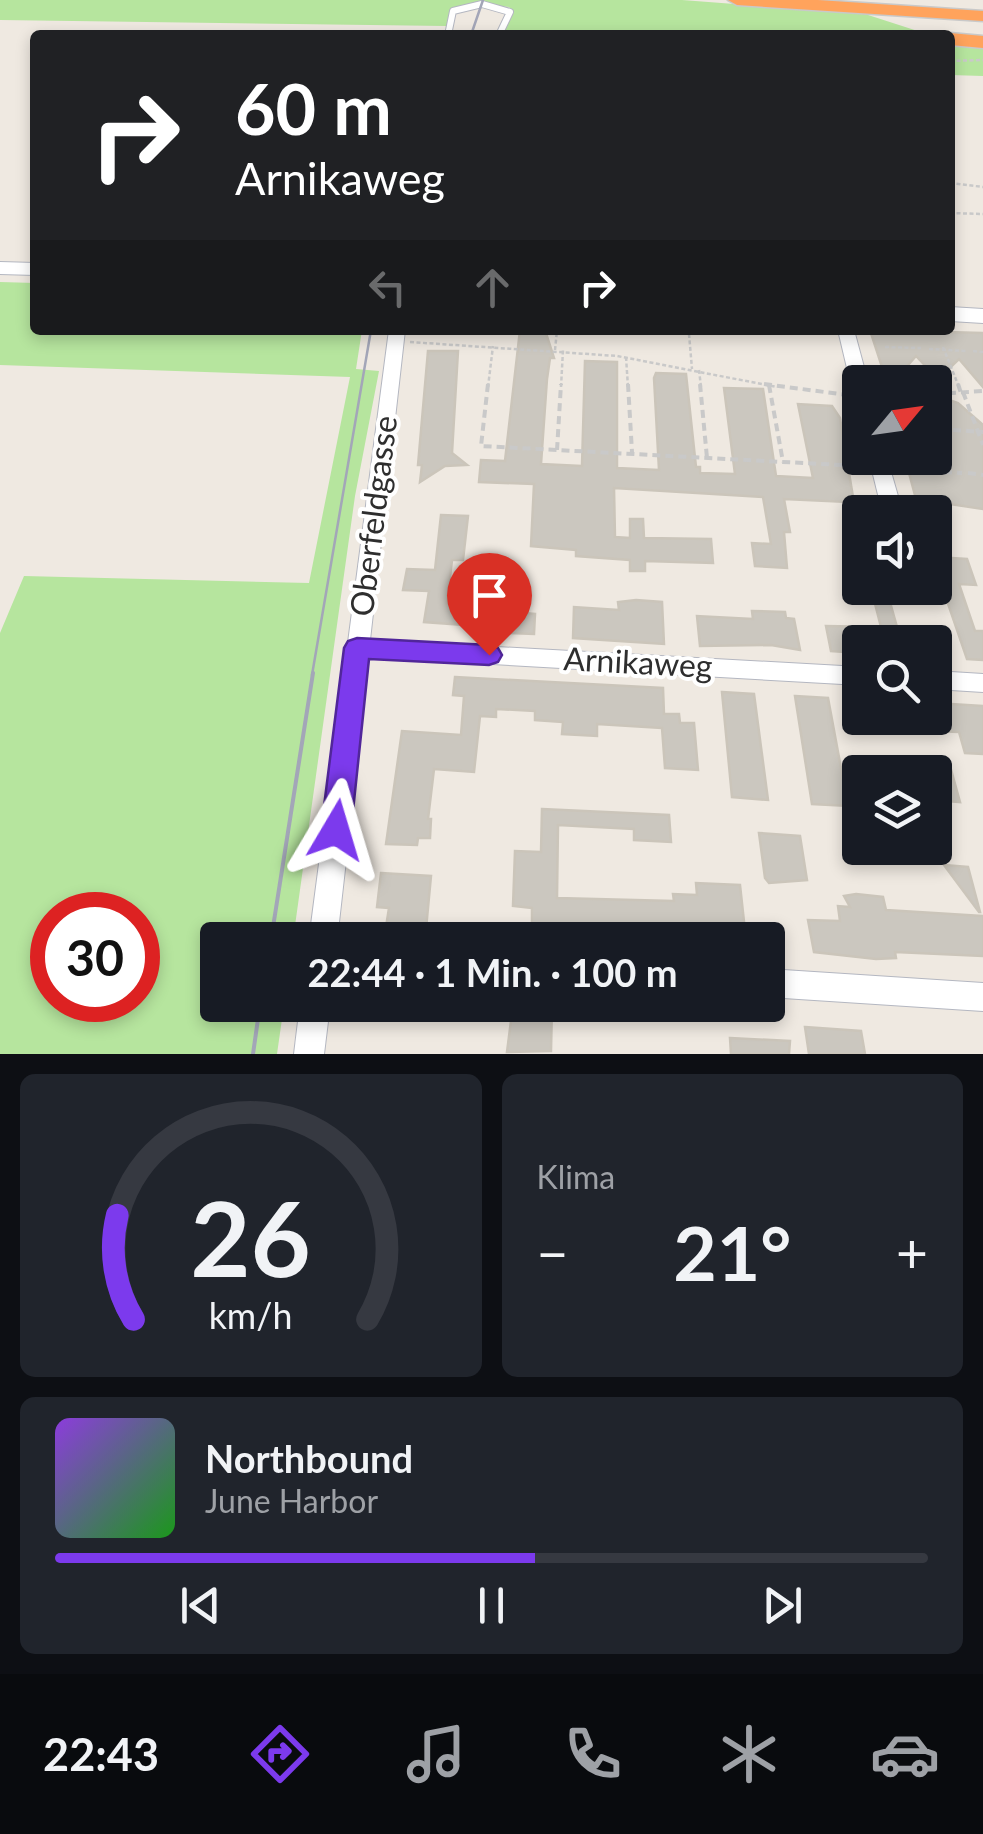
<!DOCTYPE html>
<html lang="de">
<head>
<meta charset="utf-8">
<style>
  body { margin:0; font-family:Lato,sans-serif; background:#20242c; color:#f1f3f6; height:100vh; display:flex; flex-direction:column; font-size:38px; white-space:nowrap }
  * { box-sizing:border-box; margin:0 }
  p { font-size:32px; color:#9ea1a6 }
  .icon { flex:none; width:55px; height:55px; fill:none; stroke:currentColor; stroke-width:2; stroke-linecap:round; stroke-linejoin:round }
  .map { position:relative; height:1054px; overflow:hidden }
  .drawer { display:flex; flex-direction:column; gap:20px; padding:20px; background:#0d0f14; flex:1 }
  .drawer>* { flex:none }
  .top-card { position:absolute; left:30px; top:30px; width:925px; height:305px; border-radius:10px; box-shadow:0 5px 15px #0003; background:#202124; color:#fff; overflow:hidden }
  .needle { width:65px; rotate:61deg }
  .tools { position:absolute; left:842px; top:365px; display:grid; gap:20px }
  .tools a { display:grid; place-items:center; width:110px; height:110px; border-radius:10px; background:#171b24; box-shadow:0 5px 15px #0003; font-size:50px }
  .speed { position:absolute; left:30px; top:892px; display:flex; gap:20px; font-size:50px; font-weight:700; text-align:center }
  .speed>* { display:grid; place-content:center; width:130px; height:130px; border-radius:50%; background:#171b24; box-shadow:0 5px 15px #0003; line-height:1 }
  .speed .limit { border:15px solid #d22; background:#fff; color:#111 }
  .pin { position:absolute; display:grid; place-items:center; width:85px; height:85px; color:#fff; margin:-102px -42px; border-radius:50% 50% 50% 0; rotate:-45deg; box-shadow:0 0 10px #0007 }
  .pin .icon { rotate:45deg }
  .me { position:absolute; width:110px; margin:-55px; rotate:7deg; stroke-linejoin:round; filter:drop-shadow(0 0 8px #0008) }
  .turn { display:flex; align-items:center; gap:35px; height:210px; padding:0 40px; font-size:45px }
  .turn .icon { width:130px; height:130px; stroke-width:2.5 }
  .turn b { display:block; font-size:70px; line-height:85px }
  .lanes { display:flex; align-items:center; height:95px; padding:0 40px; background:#0003; justify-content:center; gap:50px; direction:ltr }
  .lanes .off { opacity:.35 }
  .big { font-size:75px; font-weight:700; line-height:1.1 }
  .drawer .widget { flex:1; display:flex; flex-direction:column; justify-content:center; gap:15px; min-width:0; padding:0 35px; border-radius:15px; background:#20242c }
  .drawer .dial { align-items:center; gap:0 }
  .dial svg { height:260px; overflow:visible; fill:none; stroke:#363941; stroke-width:7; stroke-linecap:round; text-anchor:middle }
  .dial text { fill:#f1f3f6; stroke:none }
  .song { display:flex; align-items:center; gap:30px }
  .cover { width:120px; height:120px; border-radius:15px; background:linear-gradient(135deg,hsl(270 70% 55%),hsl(120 70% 35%)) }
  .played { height:10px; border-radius:5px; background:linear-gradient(90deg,#7c3aed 55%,#363941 55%) }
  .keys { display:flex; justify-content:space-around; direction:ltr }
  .heat { display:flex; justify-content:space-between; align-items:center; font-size:55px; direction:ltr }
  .drawer .tiles { flex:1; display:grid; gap:20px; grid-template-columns:1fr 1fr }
  .widget:last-child { grid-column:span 2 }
  .trip { position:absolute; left:200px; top:922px; width:585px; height:100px; border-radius:10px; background:#171b24; box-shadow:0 5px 15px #0003; font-weight:700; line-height:100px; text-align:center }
  .dock { display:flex; height:160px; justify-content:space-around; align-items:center; background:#090b0e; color:#9ea1a6 }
  .dock .icon { width:70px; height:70px }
  .dock .current { color:#7c3aed }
  .dock b { font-size:45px; color:#f1f3f6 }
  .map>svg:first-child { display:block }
</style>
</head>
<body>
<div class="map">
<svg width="983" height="1054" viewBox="0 0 983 1054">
  <rect width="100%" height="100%" fill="#efe9e1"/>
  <g fill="#b6e59e" fill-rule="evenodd">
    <polygon points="0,0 682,0 865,14 930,35 501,35 512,12 509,7 474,3 451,10 447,26 0,20"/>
    <polygon points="950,40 983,47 983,76 950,75"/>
    <path d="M0 282 35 283V330H362L356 369 379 371 355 496 293 940H218V1005H284L277 1054H0V633L24 576 309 583 350 377 0 365ZM52 915H138V1000H52Z"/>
  </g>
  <g fill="#cbc7bf" stroke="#cbc5ba" stroke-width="2.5">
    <polygon points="520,330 545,330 554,358 550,358 547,379 541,464 582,466 585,361 617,362 617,468 659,470 654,378 656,373 686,374 696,467 700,467 700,473 735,474 724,388 763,389 776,476 813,478 798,404 832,406 840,418 853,497 846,497 847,502 784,499 790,532 784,532 787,568 755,566 752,543 771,544 763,497 614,488 615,537 630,538 630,519 643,519 644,538 711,539 713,563 645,561 645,571 630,571 630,560 576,556 576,550 531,546 534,484 479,482 481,460 505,461"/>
    <polygon points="870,330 983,333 983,387 959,359 938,379 916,356 902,372 883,370"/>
    <polygon points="428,351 458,351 452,453 467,465 445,466 420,482 422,465 418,465"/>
    <polygon points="935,395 958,403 983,425 983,509 916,499 905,458 935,458"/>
    <polygon points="441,515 468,516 463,560 452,560 447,603 480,606 477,626 424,622 429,591 403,590 407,569 435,570"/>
    <polygon points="935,557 967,559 976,585 959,584 975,631 983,631 983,660 967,659 941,583 935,576"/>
    <polygon points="871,588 886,588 897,627 946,629 945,642 860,642 860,653 831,651 826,626 881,627"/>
    <polygon points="636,600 662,602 664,644 573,638 574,607 619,610 618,602"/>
    <polygon points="752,611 785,612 786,618 794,619 800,650 771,645 700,646 697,616 753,619"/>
    <polygon points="509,612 535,614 534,634 507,633"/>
    <polygon points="455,677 663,688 664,714 679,714 680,723 694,723 698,770 665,768 662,728 597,724 597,736 562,734 563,722 535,720 535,711 496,709 496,717 480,716 474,772 434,769 428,819 431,819 430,838 418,838 417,845 386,844 402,731 461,735 464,696 453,695"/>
    <polygon points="722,692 754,694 768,800 732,797"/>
    <polygon points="795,696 828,698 848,806 812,804"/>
    <polygon points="935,703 983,706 983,754 965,753 959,732 935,731"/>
    <polygon points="935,765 950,766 960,802 935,800"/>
    <polygon points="542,809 669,815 671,842 634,840 634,829 558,825 557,898 674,901 673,894 697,895 696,883 740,885 746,940 532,934 532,908 513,906 515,851 541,852"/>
    <polygon points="759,833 800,836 807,880 769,883 765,878"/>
    <polygon points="944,865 968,867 980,912 979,912"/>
    <polygon points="381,873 431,876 426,929 386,927 389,908 377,907"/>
    <polygon points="856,894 883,897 886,910 983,916 983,956 895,952 896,958 876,959 814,952 808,920 840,921 838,906 850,907 844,896"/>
    <polygon points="513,1005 552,1007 551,1051 507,1052"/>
    <polygon points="805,1027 861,1031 865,1054 809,1054"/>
    <polygon points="730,1038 790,1041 789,1054 731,1054"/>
  </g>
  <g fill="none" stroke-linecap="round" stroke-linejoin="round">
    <defs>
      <polyline id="lane" points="448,35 453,11 482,4 510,12 499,35"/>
      <g id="street">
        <polygon points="389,330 405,330 370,640 860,667 860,685 369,657 337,940 309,940"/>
        <polygon points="838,330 854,330 868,382 860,382 860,390 851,385"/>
        <polygon points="869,458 887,458 900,503 897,508 883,508 880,503"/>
        <polygon points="935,671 983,674 983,692 935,689"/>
        <polygon points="768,969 983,983 983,1011 768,997"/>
        <polygon points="300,1005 330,1005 324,1054 294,1054"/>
      </g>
      <g id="secondary">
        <polygon points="0,262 35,263 35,275 0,274"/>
        <polygon points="950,307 983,309 983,323 950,321"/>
      </g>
      <g id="highway">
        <polygon points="728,0 818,0 983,11 983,21 737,5"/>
        <polygon points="950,33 983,36 983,48 950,45 950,35 943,35"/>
      </g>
    </defs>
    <use href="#lane" stroke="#b4b7c1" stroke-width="8"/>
    <use href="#street" stroke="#b4b7c1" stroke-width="2"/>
    <use href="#secondary" stroke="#b4b7c1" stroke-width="2"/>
    <use href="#highway" stroke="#c9c9c9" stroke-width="3"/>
    <g stroke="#c9c9c9" stroke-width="2.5" stroke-dasharray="4 2.5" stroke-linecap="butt">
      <polyline points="950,61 983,60"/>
      <polyline points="950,183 983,187"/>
      <polyline points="950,213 983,214"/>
      <polyline points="689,334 692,369"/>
      <polyline points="410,342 617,356 777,387"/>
      <polyline points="885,347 921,348"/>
      <polyline points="943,347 959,387"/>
      <polyline points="929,349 966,351"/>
      <polyline points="555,350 557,330"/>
      <polyline points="973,351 983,352"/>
      <polyline points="626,357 628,387"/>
      <polyline points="699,370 701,387"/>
      <polyline points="488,387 493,346"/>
      <polyline points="561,387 563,350"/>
    </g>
    <g stroke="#c9c9c9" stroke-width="4" stroke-dasharray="8 5" stroke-linecap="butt">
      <polyline points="488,384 481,446 860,466"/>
      <polyline points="628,384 632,452"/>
      <polyline points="700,384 707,458"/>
      <polyline points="764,384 847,395"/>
      <polyline points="958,384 961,393"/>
      <polyline points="769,385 783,462"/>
      <polyline points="963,392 983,445"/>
      <polyline points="935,394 983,391"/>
      <polyline points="935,430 948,430"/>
      <polyline points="953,430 983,432"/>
      <polyline points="935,447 943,471"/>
      <polyline points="557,450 561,384"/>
      <polyline points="918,471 962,473"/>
      <polyline points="968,473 983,475"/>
    </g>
    <use href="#lane" stroke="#fff" stroke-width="6"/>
    <use href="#street" fill="#fff" fill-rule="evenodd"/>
    <use href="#secondary" fill="#fff" fill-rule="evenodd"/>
    <use href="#highway" fill="#ffa35c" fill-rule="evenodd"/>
    <g stroke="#a3a6b8" stroke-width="2.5">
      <polyline points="471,35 483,0"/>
      <polyline points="312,675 371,330"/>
    </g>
    <g stroke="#a3a6b8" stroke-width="4">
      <polyline points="271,940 313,673"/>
      <polyline points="253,1054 260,1005"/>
    </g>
  </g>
  <polygon fill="#7c3aed" stroke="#51269a" stroke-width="2.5" points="357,638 489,645 498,648 502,655 498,662 489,665 369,659 351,830 346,840 336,844 326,840 321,830 344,648 348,641"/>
  <g text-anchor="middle" stroke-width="8" stroke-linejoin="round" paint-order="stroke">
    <g font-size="32" fill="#2e2e2e" stroke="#fff">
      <text transform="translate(374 516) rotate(-83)" y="11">Oberfeldgasse</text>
      <text transform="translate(638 663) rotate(3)" y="11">Arnikaweg</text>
    </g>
  </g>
</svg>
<div class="tools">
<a><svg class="needle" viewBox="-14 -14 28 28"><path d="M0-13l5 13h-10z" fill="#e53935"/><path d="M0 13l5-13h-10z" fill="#9ea1a6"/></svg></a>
<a><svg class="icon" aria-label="sound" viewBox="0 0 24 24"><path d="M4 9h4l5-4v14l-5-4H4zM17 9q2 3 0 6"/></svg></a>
<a><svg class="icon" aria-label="search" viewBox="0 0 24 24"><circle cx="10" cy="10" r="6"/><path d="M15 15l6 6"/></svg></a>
<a><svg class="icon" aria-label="layers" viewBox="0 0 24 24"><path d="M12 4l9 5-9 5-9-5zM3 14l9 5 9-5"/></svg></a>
</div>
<div class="speed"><div class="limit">30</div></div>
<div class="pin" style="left:489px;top:655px;background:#d93025"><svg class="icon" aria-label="arrive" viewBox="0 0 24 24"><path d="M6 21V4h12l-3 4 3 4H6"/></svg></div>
<svg class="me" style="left:336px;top:830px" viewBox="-20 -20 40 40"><path d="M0-17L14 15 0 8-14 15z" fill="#7c3aed" stroke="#fff" stroke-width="4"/></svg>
<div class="trip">22:44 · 1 Min. · 100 m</div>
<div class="top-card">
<div class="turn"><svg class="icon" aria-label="right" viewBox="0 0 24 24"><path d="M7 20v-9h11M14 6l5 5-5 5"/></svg><div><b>60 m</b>Arnikaweg</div></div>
<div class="lanes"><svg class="icon off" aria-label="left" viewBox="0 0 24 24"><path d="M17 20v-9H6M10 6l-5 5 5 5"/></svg><svg class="icon off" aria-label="ahead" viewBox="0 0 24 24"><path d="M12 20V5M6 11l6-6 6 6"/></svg><svg class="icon" aria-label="right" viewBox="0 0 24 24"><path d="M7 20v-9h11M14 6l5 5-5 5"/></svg></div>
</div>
</div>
<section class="drawer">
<div class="tiles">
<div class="widget dial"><svg viewBox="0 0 100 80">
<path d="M14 69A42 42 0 1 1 86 69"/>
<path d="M14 69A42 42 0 0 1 9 37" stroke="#7c3aed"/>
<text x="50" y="56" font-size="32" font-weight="700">26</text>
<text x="50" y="72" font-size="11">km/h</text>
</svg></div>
<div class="widget"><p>Klima</p>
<div class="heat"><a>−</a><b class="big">21°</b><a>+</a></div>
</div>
<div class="widget">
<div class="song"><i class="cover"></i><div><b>Northbound</b><p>June Harbor</p></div></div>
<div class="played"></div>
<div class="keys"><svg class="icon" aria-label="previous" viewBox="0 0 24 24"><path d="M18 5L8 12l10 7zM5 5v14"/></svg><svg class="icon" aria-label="pause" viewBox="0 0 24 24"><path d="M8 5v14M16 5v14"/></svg><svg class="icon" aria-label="next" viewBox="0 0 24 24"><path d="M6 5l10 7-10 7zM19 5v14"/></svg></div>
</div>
</div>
</section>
<nav class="dock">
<b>22:43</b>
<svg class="icon current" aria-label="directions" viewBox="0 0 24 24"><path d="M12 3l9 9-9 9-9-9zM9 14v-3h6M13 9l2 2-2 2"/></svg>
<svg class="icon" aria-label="music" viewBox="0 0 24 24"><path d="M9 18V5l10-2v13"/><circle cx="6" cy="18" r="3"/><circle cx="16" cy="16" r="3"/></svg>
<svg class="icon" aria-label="phone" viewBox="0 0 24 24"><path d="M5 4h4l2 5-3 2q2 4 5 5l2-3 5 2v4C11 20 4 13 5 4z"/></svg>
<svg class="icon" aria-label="climate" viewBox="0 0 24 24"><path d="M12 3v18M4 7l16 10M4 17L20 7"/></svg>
<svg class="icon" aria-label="car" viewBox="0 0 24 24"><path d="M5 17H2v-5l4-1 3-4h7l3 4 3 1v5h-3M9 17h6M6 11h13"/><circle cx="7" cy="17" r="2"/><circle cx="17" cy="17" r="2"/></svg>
</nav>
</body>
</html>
